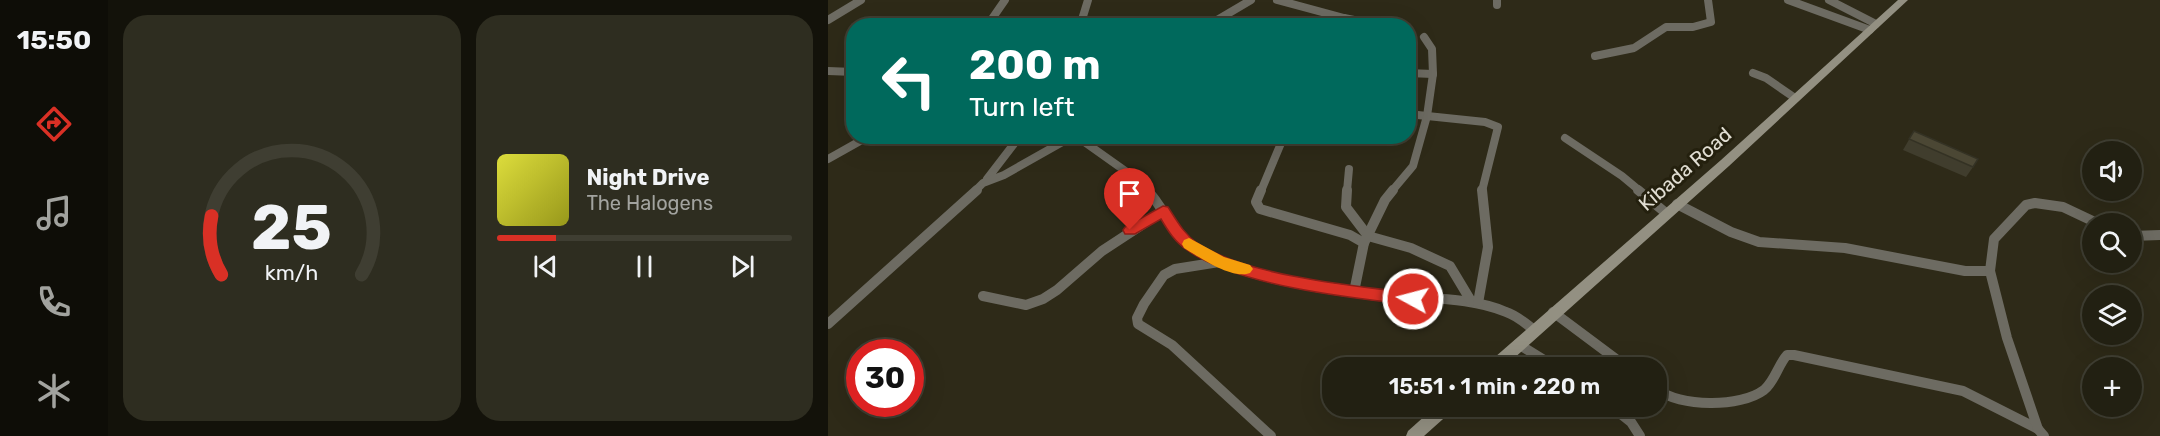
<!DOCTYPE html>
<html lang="en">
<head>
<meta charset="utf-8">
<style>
  body { margin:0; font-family:Rubik,sans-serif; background:#2e2d20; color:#f1f3f6; height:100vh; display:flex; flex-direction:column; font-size:22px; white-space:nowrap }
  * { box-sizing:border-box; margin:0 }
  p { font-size:20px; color:#a2a39f }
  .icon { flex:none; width:33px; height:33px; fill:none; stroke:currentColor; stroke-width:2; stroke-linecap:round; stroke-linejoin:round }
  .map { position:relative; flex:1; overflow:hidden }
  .sheet { display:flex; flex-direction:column; gap:15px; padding:15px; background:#13120a; width:720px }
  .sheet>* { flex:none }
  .banner { position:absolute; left:18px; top:18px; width:570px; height:126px; border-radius:24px; box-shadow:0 6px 24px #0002,0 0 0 2px #3f3e32; background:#00695c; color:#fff; overflow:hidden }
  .buttons { position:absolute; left:1254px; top:141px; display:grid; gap:12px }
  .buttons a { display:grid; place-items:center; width:60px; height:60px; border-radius:50%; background:#222012; box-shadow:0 6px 24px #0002,0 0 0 2px #3f3e32; font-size:30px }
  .speed { position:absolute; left:18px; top:339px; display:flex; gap:12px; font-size:30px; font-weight:700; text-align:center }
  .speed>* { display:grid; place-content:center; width:78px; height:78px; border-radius:50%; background:#222012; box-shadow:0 6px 24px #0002,0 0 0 2px #3f3e32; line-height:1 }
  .speed .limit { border:9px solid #d22; background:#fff; color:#111 }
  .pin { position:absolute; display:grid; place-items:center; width:51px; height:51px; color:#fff; margin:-62px -26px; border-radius:50% 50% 50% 0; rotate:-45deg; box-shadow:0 0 6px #0007 }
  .pin .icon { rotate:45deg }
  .me { position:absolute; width:66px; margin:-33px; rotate:277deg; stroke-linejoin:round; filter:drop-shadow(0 0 4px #0008) }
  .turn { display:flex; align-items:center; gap:21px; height:126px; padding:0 24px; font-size:27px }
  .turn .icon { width:78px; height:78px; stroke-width:2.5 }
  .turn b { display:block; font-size:42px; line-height:51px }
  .sheet .card { flex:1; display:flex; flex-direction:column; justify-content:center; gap:9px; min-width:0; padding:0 21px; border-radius:24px; background:#2e2d20 }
  .sheet .dial { align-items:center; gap:0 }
  .dial svg { height:156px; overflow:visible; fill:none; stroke:#3f3e32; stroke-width:7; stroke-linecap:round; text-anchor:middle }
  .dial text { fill:#f1f3f6; stroke:none }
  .song { display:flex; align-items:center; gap:18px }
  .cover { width:72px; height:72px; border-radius:9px; background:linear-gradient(135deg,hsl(60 70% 55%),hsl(60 70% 35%)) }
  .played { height:6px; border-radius:3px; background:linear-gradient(90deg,#d93025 20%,#3f3e32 20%) }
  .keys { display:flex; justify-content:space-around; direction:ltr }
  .sheet .tiles { flex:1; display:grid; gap:15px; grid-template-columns:repeat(2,1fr) }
  .trip { position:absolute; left:494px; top:357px; width:345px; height:60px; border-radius:24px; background:#222012; box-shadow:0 6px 24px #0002,0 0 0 2px #3f3e32; font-weight:600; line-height:60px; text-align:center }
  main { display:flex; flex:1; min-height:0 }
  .dock { display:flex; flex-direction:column; width:108px; justify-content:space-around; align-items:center; background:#0e0d07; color:#a2a39f }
  .dock .icon { width:42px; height:42px }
  .dock .active { color:#d93025 }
  .dock b { font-size:27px; color:#f1f3f6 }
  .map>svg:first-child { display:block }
</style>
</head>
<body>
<main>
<nav class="dock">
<b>15:50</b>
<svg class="icon active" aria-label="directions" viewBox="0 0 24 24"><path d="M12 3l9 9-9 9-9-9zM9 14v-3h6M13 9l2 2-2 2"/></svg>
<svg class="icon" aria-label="music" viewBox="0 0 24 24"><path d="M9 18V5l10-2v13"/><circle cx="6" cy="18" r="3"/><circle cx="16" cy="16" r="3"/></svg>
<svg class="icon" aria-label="phone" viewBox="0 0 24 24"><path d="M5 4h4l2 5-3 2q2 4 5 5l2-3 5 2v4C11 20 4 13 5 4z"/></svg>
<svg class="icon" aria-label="climate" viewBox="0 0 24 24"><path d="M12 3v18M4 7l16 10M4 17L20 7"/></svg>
</nav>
<section class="sheet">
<div class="tiles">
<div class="card dial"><svg viewBox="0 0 100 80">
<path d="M14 69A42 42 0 1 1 86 69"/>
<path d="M14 69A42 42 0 0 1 9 39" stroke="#d93025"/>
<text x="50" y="56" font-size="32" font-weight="700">25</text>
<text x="50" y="72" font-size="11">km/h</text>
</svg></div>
<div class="card">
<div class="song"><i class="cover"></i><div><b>Night Drive</b><p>The Halogens</p></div></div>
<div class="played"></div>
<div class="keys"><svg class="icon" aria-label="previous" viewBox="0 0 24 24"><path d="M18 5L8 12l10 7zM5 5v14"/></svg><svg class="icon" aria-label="pause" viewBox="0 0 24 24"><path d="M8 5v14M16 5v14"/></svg><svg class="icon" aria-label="next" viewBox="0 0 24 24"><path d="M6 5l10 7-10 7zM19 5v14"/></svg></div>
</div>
</div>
</section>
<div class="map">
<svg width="1332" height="436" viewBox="0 0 1332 436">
  <rect width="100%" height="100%" fill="#2e2a18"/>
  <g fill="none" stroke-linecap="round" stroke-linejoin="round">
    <g stroke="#6d6b62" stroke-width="8">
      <polyline points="449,0 516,18 511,26"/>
      <polyline points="669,0 669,5"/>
      <polyline points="960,0 1042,30"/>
      <polyline points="1001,0 1048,24"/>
      <polyline points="516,18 551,25"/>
      <polyline points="0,20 33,0"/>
      <polyline points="159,26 177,0"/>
      <polyline points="252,26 260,0"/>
      <polyline points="379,26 423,0"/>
      <polyline points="767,56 806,48 838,27 865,27 883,22 880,0"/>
      <polyline points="0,71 26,72"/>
      <polyline points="580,73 605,74"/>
      <polyline points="925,73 938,78 967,98"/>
      <polyline points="580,114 657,122 670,127 654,191"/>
      <polyline points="248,136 303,175 321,191"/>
      <polyline points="737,138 794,176 812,191"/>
      <polyline points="0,159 41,136"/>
      <polyline points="159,179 192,136"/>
      <polyline points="147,191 155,183 176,175 245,136"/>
      <polyline points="433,191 456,136"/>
      <polyline points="519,191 521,169"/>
      <polyline points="564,191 585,166 599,116 605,74 604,49 596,37"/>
    </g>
    <g stroke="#6d6b62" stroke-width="10">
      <path d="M319 190C336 207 343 233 364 247 414 281 510 291 571 296 606 299 645 298 678 312 688 315 697 323 705 329"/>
      <polyline points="433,190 428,202 432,209 522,235 536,243 526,292"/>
      <polyline points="519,190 518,207 540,236 583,248 622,266 643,301"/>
      <polyline points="810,190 838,213"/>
      <polyline points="849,204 903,232 931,242 1017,248 1137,271 1162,271"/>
      <polyline points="1304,236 1332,235"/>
      <polyline points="536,243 557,200 565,190"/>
      <polyline points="391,262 347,269 336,275 316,304 309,318 310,324 344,345 443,436"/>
      <polyline points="155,296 198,305 215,299 229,290 274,251 335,211"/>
      <polyline points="650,303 660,247 654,190"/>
      <polyline points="725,312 800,368"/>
      <polyline points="0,324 149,190"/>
      <polyline points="690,344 729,368"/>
      <path d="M828 389C852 407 912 408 936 390 947 381 950 365 959 355H966L1135 391 1210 429 1216 436"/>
      <polyline points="783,406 803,422 812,436"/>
      <polyline points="1210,429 1179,338 1162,271 1166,239 1198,205 1207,203 1235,207 1271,224"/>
    </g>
    <g fill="#939082" fill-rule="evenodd">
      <polygon points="1070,0 1080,0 901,166 675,368 657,368 659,364 893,160"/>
      <polygon points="608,406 626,406 624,411 596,436 578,436 580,431"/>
    </g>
  </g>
  <polygon fill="#403d2d" points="1086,131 1145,167 1138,177 1075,150"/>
  <polygon fill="#4b4734" stroke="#343224" stroke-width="1.5" points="1086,131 1150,159 1145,167 1081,139"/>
  <path fill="#d93025" stroke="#8d1f18" stroke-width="1.5" d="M335 206 340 207C349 221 356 234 369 243 419 276 525 286 585 293L590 295 593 299 590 304 585 305C523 298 410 286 359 250 347 242 340 231 333 219L307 234H297L295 230 297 227Z"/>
  <path fill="#f59e0b" d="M361 238 396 257 422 265 425 269 422 273C404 280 371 257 356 248L354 244 356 240Z"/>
  <g text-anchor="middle" stroke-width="6" stroke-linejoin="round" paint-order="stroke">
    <g font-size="20" fill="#e1ded3" stroke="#24200e">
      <text transform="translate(857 169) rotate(-41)" y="7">Kibada Road</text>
    </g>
  </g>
</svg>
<div class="buttons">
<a><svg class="icon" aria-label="sound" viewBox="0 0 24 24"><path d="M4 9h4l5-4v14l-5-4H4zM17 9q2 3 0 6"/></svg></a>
<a><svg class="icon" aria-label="search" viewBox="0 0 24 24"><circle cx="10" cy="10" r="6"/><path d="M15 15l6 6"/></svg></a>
<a><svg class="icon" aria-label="layers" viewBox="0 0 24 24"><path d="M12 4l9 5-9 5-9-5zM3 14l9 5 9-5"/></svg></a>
<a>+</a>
</div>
<div class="speed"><div class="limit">30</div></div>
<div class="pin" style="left:302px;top:230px;background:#d93025"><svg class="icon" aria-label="arrive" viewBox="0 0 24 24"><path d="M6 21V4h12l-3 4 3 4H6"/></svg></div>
<svg class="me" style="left:585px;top:299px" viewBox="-20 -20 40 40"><circle r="17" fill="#d93025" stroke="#fff" stroke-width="3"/><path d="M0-11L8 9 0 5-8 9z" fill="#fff"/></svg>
<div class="trip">15:51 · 1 min · 220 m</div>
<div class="banner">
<div class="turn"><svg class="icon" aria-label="left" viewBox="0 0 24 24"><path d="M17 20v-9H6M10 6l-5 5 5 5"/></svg><div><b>200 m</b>Turn left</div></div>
</div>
</div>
</main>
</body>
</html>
